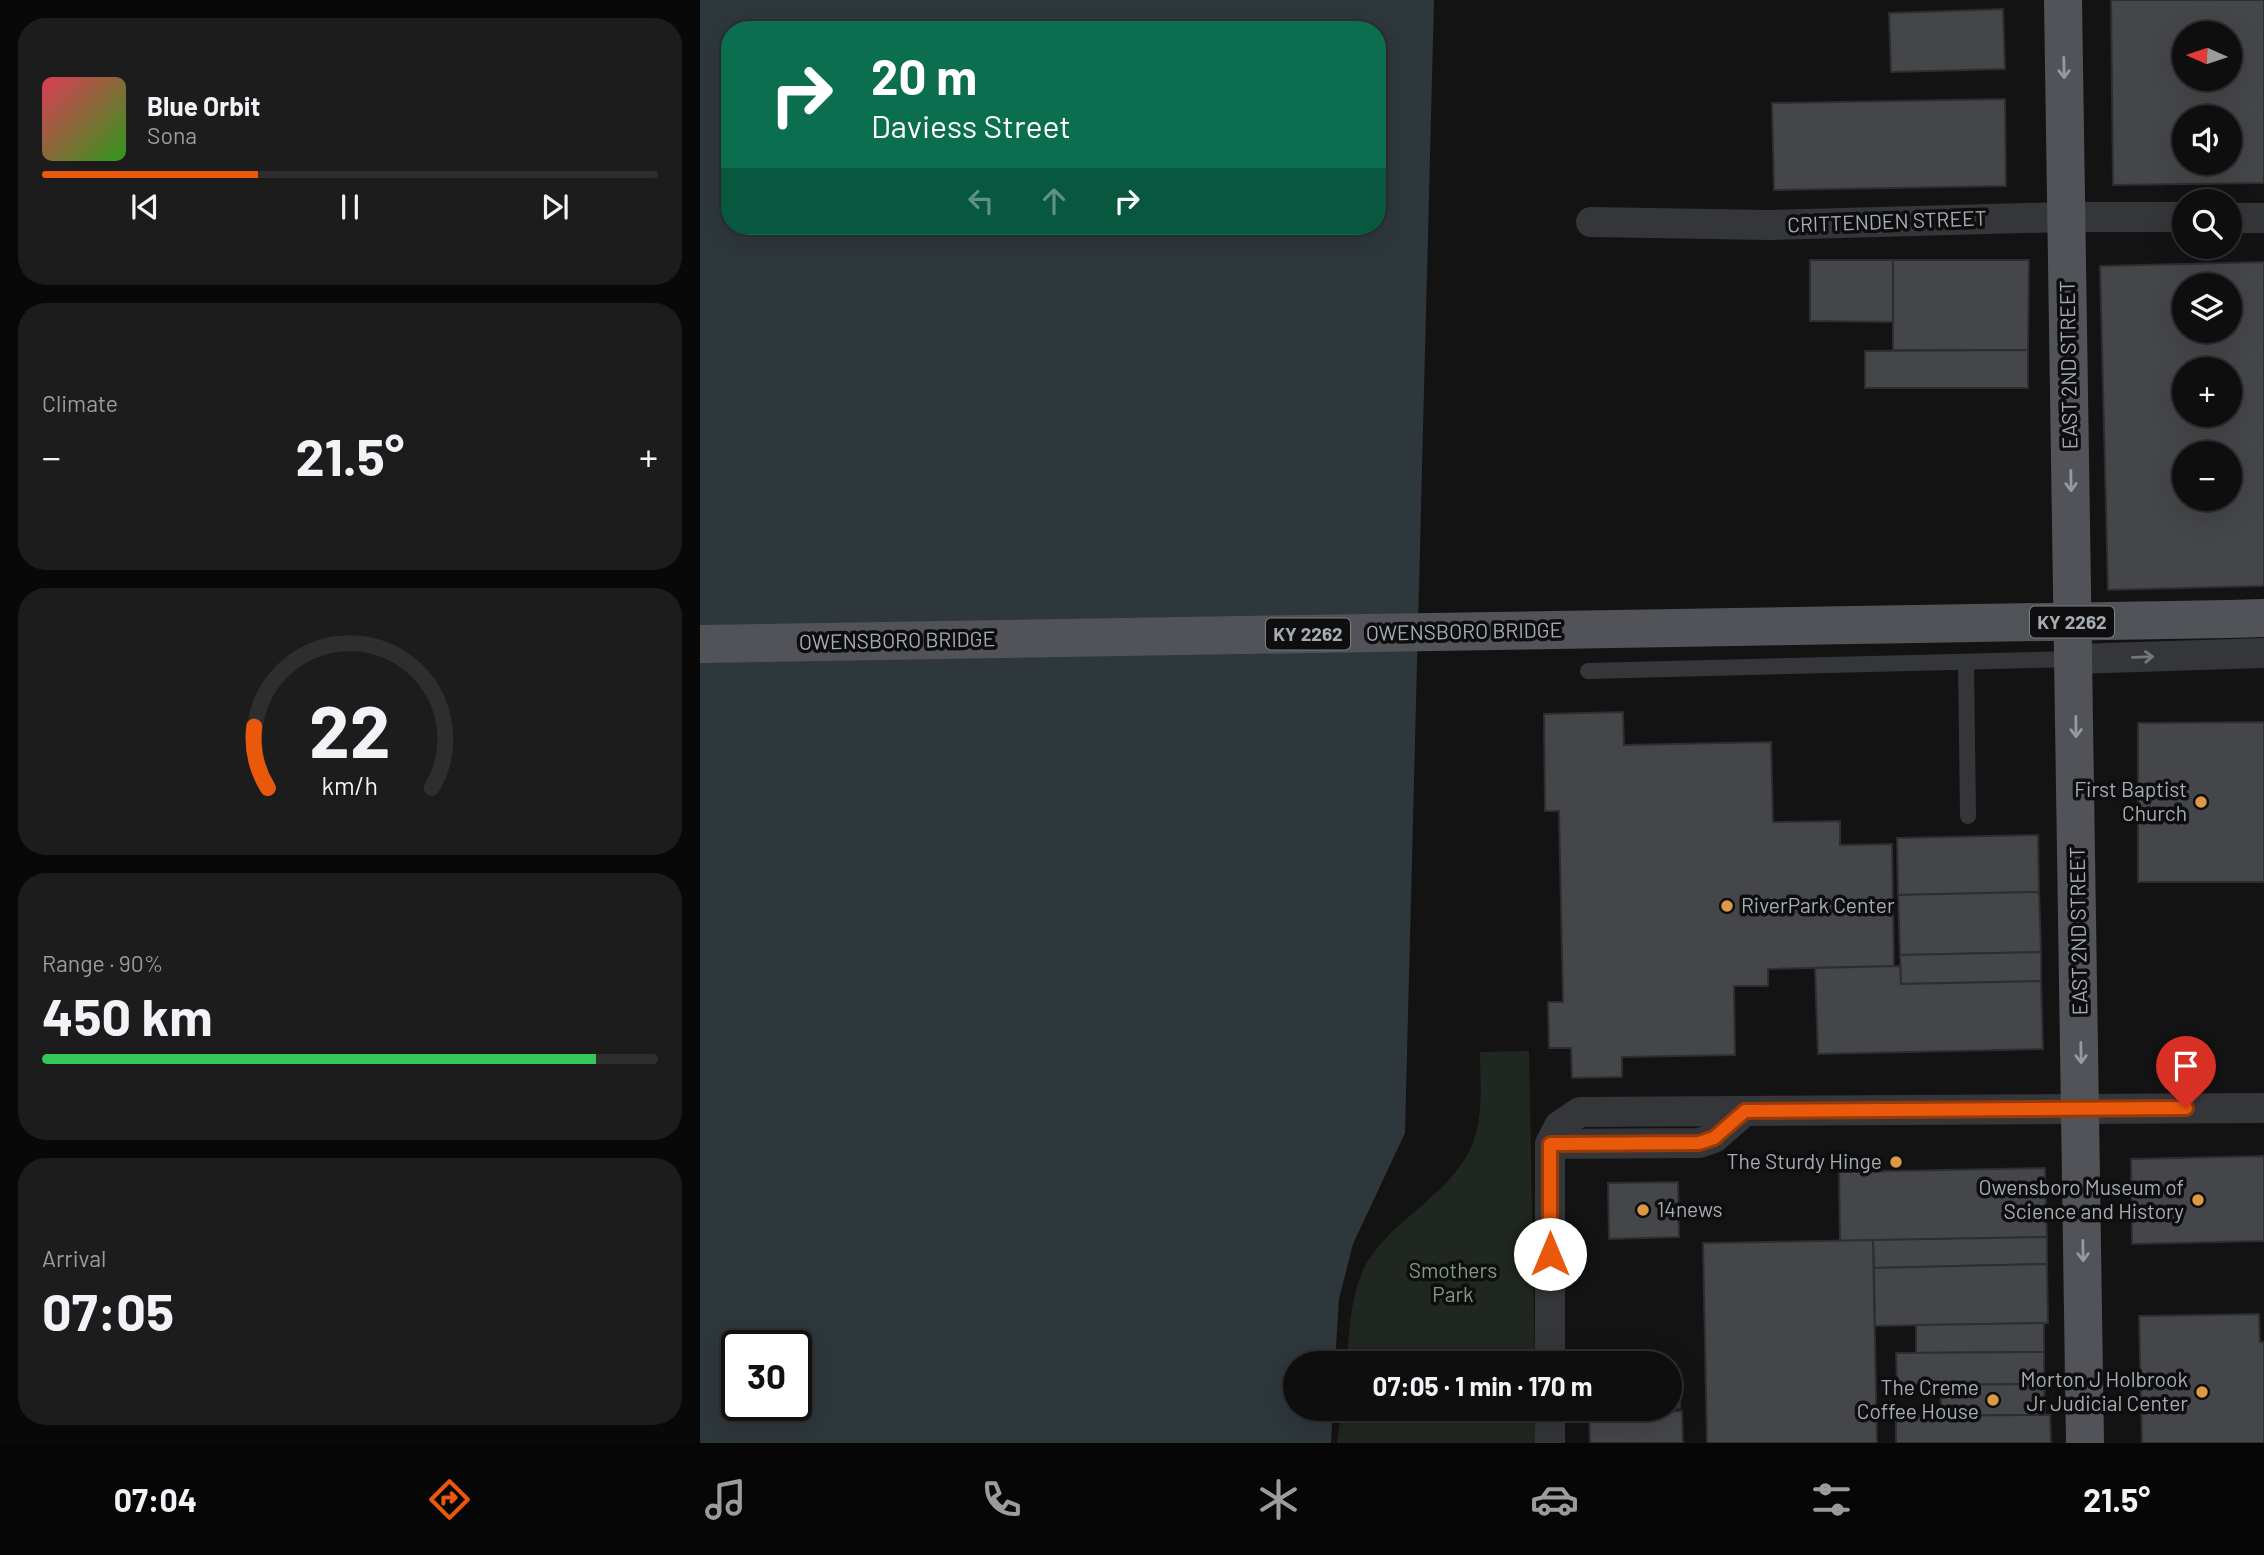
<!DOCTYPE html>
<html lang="en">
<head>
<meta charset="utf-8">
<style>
  body { margin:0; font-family:Barlow,sans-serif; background:#1c1c1d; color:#f1f3f6; height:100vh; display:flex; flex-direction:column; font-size:26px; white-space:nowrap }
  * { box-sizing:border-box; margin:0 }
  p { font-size:23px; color:#9b9c9e }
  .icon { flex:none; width:38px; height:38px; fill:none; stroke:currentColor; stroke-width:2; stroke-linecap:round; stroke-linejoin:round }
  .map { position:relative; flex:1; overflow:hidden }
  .side { display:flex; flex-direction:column; gap:18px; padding:18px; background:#080808; width:700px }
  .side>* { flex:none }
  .top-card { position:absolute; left:21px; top:21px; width:665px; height:214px; border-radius:28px; box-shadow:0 7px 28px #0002,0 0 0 2px #2e2e2f; background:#0b6e4f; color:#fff; overflow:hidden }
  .needle { width:46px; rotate:273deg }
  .controls { position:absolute; left:1472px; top:21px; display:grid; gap:14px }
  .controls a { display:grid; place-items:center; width:70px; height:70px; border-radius:50%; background:#0e0e0f; box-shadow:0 7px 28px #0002,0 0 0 2px #2e2e2f; font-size:35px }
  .speed { position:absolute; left:21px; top:1330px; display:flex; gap:14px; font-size:35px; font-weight:700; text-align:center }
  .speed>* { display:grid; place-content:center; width:91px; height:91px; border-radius:50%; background:#0e0e0f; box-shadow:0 7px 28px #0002,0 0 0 2px #2e2e2f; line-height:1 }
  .speed .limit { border:4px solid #111; border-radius:10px; background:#fff; color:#111 }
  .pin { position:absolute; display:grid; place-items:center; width:60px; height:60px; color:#fff; margin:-72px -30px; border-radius:50% 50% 50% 0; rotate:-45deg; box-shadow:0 0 7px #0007 }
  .pin .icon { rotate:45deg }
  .me { position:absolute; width:77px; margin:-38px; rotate:0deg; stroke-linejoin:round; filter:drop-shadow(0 0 5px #0008) }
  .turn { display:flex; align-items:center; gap:24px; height:147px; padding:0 35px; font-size:32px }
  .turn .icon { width:91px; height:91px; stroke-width:2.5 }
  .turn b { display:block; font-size:49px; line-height:60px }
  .lanes { display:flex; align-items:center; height:66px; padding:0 35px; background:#0003; justify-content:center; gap:35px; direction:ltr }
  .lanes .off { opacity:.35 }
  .big { font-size:52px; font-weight:700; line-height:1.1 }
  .side .card { flex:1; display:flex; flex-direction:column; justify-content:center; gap:10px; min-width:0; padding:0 24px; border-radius:28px; background:#1c1c1d }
  .side .dial { align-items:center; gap:0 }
  .dial svg { height:182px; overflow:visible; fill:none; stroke:#2e2e2f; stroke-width:7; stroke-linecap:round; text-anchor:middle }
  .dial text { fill:#f1f3f6; stroke:none }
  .song { display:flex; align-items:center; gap:21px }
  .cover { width:84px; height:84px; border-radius:10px; background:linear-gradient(135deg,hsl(350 70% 55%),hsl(110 70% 35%)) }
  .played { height:7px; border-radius:4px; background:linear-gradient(90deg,#ea580c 35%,#2e2e2f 35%) }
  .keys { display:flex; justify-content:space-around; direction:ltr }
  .heat { display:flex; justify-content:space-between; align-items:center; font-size:38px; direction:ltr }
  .charge { height:10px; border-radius:5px; background:linear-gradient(90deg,#34c759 90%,#2e2e2f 0) }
  .trip { position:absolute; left:583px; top:1351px; width:399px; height:70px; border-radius:35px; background:#0e0e0f; box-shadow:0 7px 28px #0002,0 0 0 2px #2e2e2f; font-weight:700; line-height:70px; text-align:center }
  .tabs { display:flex; height:112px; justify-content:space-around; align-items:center; background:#060606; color:#9b9c9e }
  .tabs .icon { width:49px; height:49px }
  .tabs .active { color:#ea580c }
  .tabs b { font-size:32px; color:#f1f3f6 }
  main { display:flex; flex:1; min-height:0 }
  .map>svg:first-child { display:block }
</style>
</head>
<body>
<main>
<section class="side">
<div class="card">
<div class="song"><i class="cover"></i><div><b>Blue Orbit</b><p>Sona</p></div></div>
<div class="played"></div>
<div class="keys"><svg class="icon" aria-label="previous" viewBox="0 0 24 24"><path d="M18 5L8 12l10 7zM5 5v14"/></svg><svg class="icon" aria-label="pause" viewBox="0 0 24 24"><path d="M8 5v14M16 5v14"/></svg><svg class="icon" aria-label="next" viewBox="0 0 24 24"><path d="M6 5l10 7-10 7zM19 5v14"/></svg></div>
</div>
<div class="card"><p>Climate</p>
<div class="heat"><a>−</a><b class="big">21.5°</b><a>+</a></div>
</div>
<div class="card dial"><svg viewBox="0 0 100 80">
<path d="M14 69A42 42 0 1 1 86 69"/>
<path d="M14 69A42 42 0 0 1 8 42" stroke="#ea580c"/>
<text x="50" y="56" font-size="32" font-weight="700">22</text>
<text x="50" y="72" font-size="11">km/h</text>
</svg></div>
<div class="card"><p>Range · 90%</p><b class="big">450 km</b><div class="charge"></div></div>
<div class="card"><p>Arrival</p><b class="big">07:05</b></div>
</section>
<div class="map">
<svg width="1564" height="1443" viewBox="0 0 1564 1443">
  <rect width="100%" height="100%" fill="#131314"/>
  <g fill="#202620">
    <path d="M829 1051 835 1363H646C650 1332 650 1297 664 1268 692 1215 760 1193 776 1133 783 1107 780 1079 780 1052Z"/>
    <polygon points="641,1409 836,1409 837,1443 637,1443"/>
  </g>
  <path fill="#2e373c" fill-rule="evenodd" d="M0 0H734L705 1133 653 1244 639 1299 635 1363H595V1409H633L631 1443H0ZM30 30H677V226H30ZM37 1346H96V1405H37Z"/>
  <g fill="#454649" stroke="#2d2e30" stroke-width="2" fill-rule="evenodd">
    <path d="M1411 0H1564V183L1413 185ZM1484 33H1530V79H1484ZM1484 117H1530V163H1484Z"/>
    <polygon points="1303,9 1305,69 1191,72 1189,13"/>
    <polygon points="1305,99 1306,186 1074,190 1072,103"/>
    <polygon points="1110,260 1193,260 1193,322 1110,321"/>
    <polygon points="1193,260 1329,260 1328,350 1193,350"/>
    <path d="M1564 262V586L1408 590 1400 266ZM1484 285H1530V331H1484ZM1484 369H1530V415H1484ZM1484 453H1530V499H1484Z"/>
    <polygon points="1328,350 1328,388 1165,388 1165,351"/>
    <polygon points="923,712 924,745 1071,742 1073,822 1140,821 1140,845 1192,844 1194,966 1068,969 1068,986 1034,986 1035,1055 922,1057 922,1077 872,1078 871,1048 849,1048 848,1002 863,1002 859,811 845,811 844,714"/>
    <polygon points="1564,722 1564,882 1438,882 1438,723"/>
    <polygon points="1338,835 1339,892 1198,895 1197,838"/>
    <polygon points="1339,892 1341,952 1200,955 1198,895"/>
    <polygon points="1341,952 1341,981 1201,984 1200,955"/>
    <polygon points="1200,966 1201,984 1341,981 1343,1049 1118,1054 1115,968"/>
    <polygon points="1564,1156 1564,1241 1432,1244 1431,1159"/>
    <polygon points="1345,1168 1347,1237 1140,1241 1139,1172"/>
    <polygon points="978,1182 979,1237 909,1239 908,1183"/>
    <polygon points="1347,1237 1347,1264 1174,1268 1173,1240"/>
    <polygon points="1173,1240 1177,1443 1007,1443 1003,1243"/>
    <polygon points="1347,1264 1348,1323 1175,1326 1174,1268"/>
    <polygon points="1559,1314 1560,1342 1564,1342 1564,1443 1442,1443 1439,1316"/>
    <polygon points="1344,1323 1344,1352 1216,1353 1216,1325"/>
    <polygon points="1344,1352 1344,1384 1197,1385 1196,1353"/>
    <polygon points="958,1363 973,1363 973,1380 979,1380 980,1408 970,1408 970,1363"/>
    <polygon points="1344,1384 1345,1415 1241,1416 1241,1385"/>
    <polygon points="982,1411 983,1443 890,1443 889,1414"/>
    <polygon points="1350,1415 1351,1443 1196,1443 1196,1416"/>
  </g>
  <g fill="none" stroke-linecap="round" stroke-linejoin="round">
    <g stroke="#353639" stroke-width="16">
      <polyline points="1266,663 1268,816"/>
      <polyline points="888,671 1375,659"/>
    </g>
    <g stroke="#353639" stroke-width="30">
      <polyline points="1530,218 1564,218"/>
      <polyline points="891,222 1070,225 1366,217 1484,217"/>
      <polyline points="1375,659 1564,653"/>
      <polyline points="850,1144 999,1143 1014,1138 1045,1111"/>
      <polyline points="850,1363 850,1144 859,1126 880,1112 1564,1108"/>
      <polyline points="850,1409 850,1443"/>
    </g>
    <g stroke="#515358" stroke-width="38">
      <polyline points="1363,0 1385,1443"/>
      <polyline points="1529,619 1564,618"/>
      <polyline points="0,644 1216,624"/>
    </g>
    <polyline stroke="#515358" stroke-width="38" points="1216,624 1529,619"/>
  </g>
  <defs><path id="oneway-shaft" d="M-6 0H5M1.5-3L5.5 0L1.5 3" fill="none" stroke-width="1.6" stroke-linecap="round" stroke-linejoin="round" transform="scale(1.75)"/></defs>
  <g stroke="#959aa1">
    <use href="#oneway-shaft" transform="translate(1364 68) rotate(89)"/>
    <use href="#oneway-shaft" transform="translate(1371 481) rotate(89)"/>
    <use href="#oneway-shaft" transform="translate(1376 727) rotate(89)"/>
    <use href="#oneway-shaft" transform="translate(1381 1053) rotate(89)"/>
    <use href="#oneway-shaft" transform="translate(1383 1251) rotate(89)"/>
  </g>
  <use stroke="#73777c" href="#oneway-shaft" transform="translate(1443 657) rotate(-2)"/>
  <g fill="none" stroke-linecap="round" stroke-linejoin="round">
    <defs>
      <polyline id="route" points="850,1254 850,1144 999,1143 1014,1138 1045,1111 1486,1108"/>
    </defs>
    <use href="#route" stroke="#983908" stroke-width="18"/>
    <use href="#route" stroke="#ea580c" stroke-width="12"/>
  </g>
  <g fill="#db9845" stroke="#0e0e0f" stroke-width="2.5">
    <circle cx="1501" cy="802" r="7"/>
    <circle cx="1027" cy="906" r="7"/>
    <circle cx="1196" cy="1162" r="7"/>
    <circle cx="1498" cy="1200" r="7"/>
    <circle cx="943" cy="1210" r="7"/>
    <circle cx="1502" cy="1392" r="7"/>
    <circle cx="1293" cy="1400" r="7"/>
  </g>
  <g text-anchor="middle" stroke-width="7" stroke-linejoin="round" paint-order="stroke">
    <g fill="#0e0e0f" stroke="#787d82" stroke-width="2">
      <rect x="1330" y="606.5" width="84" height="31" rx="5"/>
      <rect x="566" y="618.5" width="84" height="31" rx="5"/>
    </g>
    <g font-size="19" font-weight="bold" fill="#a6acb3">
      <text x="1372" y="629">KY 2262</text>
      <text x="608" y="641">KY 2262</text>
    </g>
    <g font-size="21" fill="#a6acb3" stroke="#0e0e0f">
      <text transform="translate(1187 222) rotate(-2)" y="7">CRITTENDEN STREET</text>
      <text transform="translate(1369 365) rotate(-91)" y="7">EAST 2ND STREET</text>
      <text transform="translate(764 632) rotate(-1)" y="7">OWENSBORO BRIDGE</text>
      <text transform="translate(197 641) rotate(-1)" y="7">OWENSBORO BRIDGE</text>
      <text transform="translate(1379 931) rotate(-91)" y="7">EAST 2ND STREET</text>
    </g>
    <g font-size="21" fill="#a6acb3" stroke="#0e0e0f" text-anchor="end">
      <text x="1487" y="797">First Baptist<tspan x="1487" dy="24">Church</tspan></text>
      <text x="1041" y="913" text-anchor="start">RiverPark Center</text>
      <text x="1182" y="1169">The Sturdy Hinge</text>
      <text x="1484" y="1195">Owensboro Museum of<tspan x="1484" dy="24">Science and History</tspan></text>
      <text x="957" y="1217" text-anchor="start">14news</text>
      <text x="1488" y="1387">Morton J Holbrook<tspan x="1488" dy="24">Jr Judicial Center</tspan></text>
      <text x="1279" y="1395">The Creme<tspan x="1279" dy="24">Coffee House</tspan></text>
    </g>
    <g font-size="21" fill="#819c80" stroke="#0e0e0f">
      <text x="753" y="1278">Smothers<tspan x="753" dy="24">Park</tspan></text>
    </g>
  </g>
</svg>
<div class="controls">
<a><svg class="needle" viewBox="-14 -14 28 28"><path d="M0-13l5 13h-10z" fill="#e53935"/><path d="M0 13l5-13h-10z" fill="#9b9c9e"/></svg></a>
<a><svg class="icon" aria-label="sound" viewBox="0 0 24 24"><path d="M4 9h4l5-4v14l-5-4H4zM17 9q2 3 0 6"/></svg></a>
<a><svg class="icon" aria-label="search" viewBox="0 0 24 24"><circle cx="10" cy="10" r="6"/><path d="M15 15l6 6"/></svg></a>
<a><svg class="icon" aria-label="layers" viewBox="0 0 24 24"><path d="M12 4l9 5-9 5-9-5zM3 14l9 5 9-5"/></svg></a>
<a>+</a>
<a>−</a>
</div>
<div class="speed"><div class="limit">30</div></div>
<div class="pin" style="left:1486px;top:1108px;background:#d93025"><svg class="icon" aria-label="arrive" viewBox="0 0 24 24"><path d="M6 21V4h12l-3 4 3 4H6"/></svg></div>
<svg class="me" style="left:850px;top:1254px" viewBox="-20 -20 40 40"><circle r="19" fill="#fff"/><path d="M0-13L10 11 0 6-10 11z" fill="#ea580c"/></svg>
<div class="trip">07:05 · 1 min · 170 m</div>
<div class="top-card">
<div class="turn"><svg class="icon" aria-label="right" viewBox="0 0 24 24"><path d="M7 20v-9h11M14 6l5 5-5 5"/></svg><div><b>20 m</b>Daviess Street</div></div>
<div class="lanes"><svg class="icon off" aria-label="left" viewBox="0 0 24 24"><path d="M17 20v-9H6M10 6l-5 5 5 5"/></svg><svg class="icon off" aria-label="ahead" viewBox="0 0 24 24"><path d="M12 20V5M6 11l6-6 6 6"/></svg><svg class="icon" aria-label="right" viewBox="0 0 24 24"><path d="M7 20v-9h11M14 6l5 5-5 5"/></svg></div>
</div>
</div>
</main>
<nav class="tabs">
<b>07:04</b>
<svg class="icon active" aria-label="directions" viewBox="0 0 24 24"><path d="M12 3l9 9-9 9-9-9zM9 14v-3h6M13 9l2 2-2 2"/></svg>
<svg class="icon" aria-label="music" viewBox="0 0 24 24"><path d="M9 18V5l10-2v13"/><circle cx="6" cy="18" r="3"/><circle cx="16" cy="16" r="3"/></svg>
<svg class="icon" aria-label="phone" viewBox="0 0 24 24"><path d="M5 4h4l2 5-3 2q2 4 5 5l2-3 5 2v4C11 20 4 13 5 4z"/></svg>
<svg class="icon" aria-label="climate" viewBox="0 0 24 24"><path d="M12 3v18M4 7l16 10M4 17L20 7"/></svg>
<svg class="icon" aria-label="car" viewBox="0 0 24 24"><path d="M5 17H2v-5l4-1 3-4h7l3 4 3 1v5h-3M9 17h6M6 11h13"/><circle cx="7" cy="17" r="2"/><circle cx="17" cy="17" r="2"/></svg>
<svg class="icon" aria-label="filters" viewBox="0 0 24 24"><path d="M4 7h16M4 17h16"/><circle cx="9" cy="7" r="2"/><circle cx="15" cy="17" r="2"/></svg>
<b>21.5°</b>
</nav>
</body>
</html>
